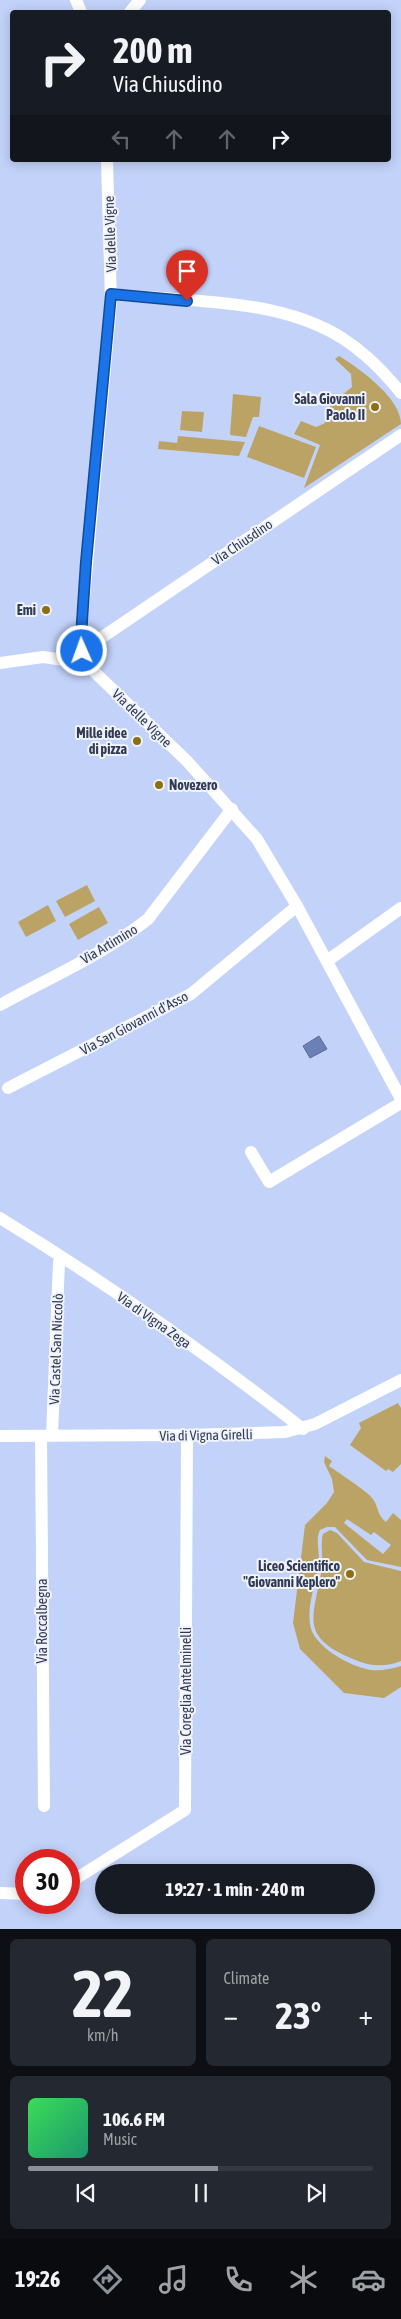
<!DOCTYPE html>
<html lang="en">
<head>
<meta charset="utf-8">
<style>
  body { margin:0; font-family:"Asap Condensed",sans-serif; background:#242831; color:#f1f3f6; height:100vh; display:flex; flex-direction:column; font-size:19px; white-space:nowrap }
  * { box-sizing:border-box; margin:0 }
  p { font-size:16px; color:#9ea1a6 }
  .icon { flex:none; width:28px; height:28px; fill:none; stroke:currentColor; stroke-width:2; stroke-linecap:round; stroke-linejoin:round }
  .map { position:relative; height:1929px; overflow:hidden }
  .drawer { display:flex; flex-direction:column; gap:10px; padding:10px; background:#0d0f14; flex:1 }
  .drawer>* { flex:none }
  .banner { position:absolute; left:10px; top:10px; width:381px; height:152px; border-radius:5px; box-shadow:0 2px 12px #0003; background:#171b24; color:#f1f3f6; overflow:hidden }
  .speed { position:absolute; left:15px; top:1849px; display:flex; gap:10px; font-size:25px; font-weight:700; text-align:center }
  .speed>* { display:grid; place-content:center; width:65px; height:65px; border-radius:50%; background:#171b24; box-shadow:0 2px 12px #0003; line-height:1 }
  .speed .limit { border:8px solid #d22; background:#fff; color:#111 }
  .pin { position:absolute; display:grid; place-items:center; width:42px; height:42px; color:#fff; margin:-51px -21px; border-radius:50% 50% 50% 0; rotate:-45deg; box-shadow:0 0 5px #0007 }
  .pin .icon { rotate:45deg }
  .me { position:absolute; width:55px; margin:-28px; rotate:358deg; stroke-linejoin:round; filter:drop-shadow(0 0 4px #0008) }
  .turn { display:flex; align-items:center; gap:18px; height:105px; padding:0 20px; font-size:22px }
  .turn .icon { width:65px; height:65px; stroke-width:2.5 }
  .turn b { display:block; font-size:35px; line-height:42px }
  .lanes { display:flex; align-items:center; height:48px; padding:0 20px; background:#0003; justify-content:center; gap:25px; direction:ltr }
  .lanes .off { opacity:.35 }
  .big { font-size:38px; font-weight:700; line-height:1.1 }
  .drawer .widget { flex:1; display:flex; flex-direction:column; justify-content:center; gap:8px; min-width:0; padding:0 18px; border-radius:8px; background:#242831 }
  .drawer .dial { align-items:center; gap:0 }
  .dial b { font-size:65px; line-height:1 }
  .song { display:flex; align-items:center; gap:15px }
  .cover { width:60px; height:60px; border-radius:8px; background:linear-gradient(135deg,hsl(130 70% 55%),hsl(160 70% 35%)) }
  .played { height:5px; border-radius:2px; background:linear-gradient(90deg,#8c9099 55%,#363941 55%) }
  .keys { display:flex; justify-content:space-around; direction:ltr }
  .heat { display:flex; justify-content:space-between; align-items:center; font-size:28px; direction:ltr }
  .drawer .tiles { flex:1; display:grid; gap:10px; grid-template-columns:1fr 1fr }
  .widget:last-child { grid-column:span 2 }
  .trip { position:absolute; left:95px; top:1864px; width:280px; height:50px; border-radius:25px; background:#171b24; box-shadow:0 2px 12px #0003; font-weight:700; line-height:50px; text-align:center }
  .menu { display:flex; height:80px; justify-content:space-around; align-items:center; background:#090b0e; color:#9ea1a6 }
  .menu .icon { width:35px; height:35px }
  .menu .selected { color:#8c9099 }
  .menu b { font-size:22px; color:#f1f3f6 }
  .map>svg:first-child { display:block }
</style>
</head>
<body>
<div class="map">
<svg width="401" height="1929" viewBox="0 0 401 1929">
  <rect width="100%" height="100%" fill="#c2d2f9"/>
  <g fill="#bba365" fill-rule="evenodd">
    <path d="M339 356C360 369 401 398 401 424L304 488 320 445 294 434 301 421 316 427 325 423 331 404 352 387 351 374 335 359Z"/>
    <polygon points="233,394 261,397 259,417 253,417 246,437 230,435"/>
    <polygon points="182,411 204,412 202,432 180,430"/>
    <polygon points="259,426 316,447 304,478 247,457"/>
    <polygon points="178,436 245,442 239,456 158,449 159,441 177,443"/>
    <polygon points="87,885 95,901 65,917 56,901"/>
    <polygon points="48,905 56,921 26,937 18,922"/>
    <polygon points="99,907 108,923 78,940 69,924"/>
    <polygon points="398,1403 401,1408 401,1464 393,1472 388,1469 386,1471 350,1445 361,1428 359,1423"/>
    <path d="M325 1456 332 1461 329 1466C339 1473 367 1491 373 1499 379 1508 377 1515 386 1522L393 1513 401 1520V1567L367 1560 335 1527H327L320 1530C315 1540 320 1553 319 1564 316 1583 307 1604 310 1624 312 1646 351 1667 371 1670 381 1671 391 1669 401 1666V1687L384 1698 344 1693 300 1649 293 1623 305 1525 327 1503 334 1492 332 1479 324 1462ZM347 1519 371 1535 374 1532 391 1545 383 1554 344 1523Z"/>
    <path d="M330 1530 337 1533 364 1562 401 1571V1661C384 1668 369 1666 353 1659 298 1636 314 1617 322 1568 323 1558 321 1548 322 1538L323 1534Z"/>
  </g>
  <polygon fill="#6c80b8" stroke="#5a6b9b" points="319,1036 327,1049 310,1058 303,1046"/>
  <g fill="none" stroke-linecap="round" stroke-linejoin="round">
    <g stroke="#fff" stroke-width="12">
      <polyline points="76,0 81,12"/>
      <polyline points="130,12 140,0"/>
      <path d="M107 160 111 302 82 620C81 635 81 648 85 663L186 760 257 839 297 906 401 1099"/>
      <path d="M111 294C185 302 277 297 342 338 364 352 385 373 401 393"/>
      <polyline points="81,645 101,638 401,435"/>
      <polyline points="0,663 43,657 85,663"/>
      <polyline points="327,961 401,908"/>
      <path d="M0 1005C49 978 104 954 148 919L232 809"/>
      <polyline points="8,1088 191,994 297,906"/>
      <polyline points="251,1152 269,1182 401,1103"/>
      <path d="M0 1218C105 1282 206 1353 303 1429"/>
      <polyline points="52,1435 59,1262"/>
      <polyline points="0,1436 187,1435 285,1432 315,1424 401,1380"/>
      <polyline points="41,1436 44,1806"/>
      <polyline points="69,1883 185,1810 187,1435"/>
      <polyline points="0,1893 26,1894"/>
    </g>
  </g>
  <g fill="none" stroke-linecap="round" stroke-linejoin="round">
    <defs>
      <polyline id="route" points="82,651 81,636 86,562 111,294 187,301"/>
    </defs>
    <use href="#route" stroke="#114b97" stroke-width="12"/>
    <use href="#route" stroke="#1a73e8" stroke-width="9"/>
  </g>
  <g fill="#8d6f12" stroke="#f0f3fa" stroke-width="2">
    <circle cx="375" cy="407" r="5"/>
    <circle cx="46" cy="610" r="5"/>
    <circle cx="137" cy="741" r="5"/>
    <circle cx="159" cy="785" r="5"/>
    <circle cx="350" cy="1574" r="5"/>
  </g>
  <g text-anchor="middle" stroke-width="4" stroke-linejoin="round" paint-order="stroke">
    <g font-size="14" fill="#313b56" stroke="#f0f3fa">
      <text transform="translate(110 234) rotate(-92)" y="5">Via delle Vigne</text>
      <text transform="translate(242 542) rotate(-34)" y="5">Via Chiusdino</text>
      <text transform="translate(142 718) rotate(44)" y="5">Via delle Vigne</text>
      <text transform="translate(109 944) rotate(-31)" y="5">Via Artimino</text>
      <text transform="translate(134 1023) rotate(-28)" y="5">Via San Giovanni d'Asso</text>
      <text transform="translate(154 1320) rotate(35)" y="5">Via di Vigna Zega</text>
      <text transform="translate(56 1349) rotate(-88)" y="5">Via Castel San Niccolò</text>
      <text transform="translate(206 1435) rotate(-1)" y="5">Via di Vigna Girelli</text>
      <text transform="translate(42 1621) rotate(-90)" y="5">Via Roccalbegna</text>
      <text transform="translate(186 1691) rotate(-90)" y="5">Via Coreglia Antelminelli</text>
    </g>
    <g font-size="14" font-weight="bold" fill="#313b56" stroke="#f0f3fa" text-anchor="end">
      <text x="365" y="404">Sala Giovanni<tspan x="365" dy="16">Paolo II</tspan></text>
      <text x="36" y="615">Emi</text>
      <text x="127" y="738">Mille idee<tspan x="127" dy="16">di pizza</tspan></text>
      <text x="169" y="790" text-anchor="start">Novezero</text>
      <text x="340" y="1571">Liceo Scientifico<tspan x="340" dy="16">"Giovanni Keplero"</tspan></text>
    </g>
  </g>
</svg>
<div class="speed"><div class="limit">30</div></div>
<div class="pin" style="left:187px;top:301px;background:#d93025"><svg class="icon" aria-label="arrive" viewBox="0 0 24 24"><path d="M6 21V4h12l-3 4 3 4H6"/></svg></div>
<svg class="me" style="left:82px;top:651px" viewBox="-20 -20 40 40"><circle r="17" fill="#1a73e8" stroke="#fff" stroke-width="3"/><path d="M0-11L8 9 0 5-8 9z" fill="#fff"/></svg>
<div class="trip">19:27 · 1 min · 240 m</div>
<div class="banner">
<div class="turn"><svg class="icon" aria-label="right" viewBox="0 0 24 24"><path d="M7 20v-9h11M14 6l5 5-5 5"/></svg><div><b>200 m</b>Via Chiusdino</div></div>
<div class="lanes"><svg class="icon off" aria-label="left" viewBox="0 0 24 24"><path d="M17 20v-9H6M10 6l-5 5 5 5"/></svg><svg class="icon off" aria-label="ahead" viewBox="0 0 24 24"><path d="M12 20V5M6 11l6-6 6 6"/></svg><svg class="icon off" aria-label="ahead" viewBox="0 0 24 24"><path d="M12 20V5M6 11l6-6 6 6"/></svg><svg class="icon" aria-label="right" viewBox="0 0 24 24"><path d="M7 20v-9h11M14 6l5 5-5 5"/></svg></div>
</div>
</div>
<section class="drawer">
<div class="tiles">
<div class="widget dial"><b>22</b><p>km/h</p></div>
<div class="widget"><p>Climate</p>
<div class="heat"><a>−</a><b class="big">23°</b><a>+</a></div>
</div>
<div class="widget">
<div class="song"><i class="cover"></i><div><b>106.6 FM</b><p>Music</p></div></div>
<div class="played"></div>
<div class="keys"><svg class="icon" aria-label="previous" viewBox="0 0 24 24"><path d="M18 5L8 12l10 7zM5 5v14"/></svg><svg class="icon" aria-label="pause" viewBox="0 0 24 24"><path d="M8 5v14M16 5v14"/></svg><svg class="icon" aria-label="next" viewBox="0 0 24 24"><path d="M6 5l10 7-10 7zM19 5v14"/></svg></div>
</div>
</div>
</section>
<nav class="menu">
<b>19:26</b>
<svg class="icon selected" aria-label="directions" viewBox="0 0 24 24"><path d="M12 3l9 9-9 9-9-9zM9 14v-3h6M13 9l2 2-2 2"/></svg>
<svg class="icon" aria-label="music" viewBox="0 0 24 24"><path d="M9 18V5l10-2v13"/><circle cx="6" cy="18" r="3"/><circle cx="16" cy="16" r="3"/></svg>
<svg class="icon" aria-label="phone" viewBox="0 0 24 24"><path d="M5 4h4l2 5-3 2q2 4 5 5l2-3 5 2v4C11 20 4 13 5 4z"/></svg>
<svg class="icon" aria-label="climate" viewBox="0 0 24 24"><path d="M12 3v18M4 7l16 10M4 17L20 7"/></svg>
<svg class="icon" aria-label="car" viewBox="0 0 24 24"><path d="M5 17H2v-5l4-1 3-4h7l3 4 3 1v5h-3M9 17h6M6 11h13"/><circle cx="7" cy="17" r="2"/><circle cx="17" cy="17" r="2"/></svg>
</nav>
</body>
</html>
